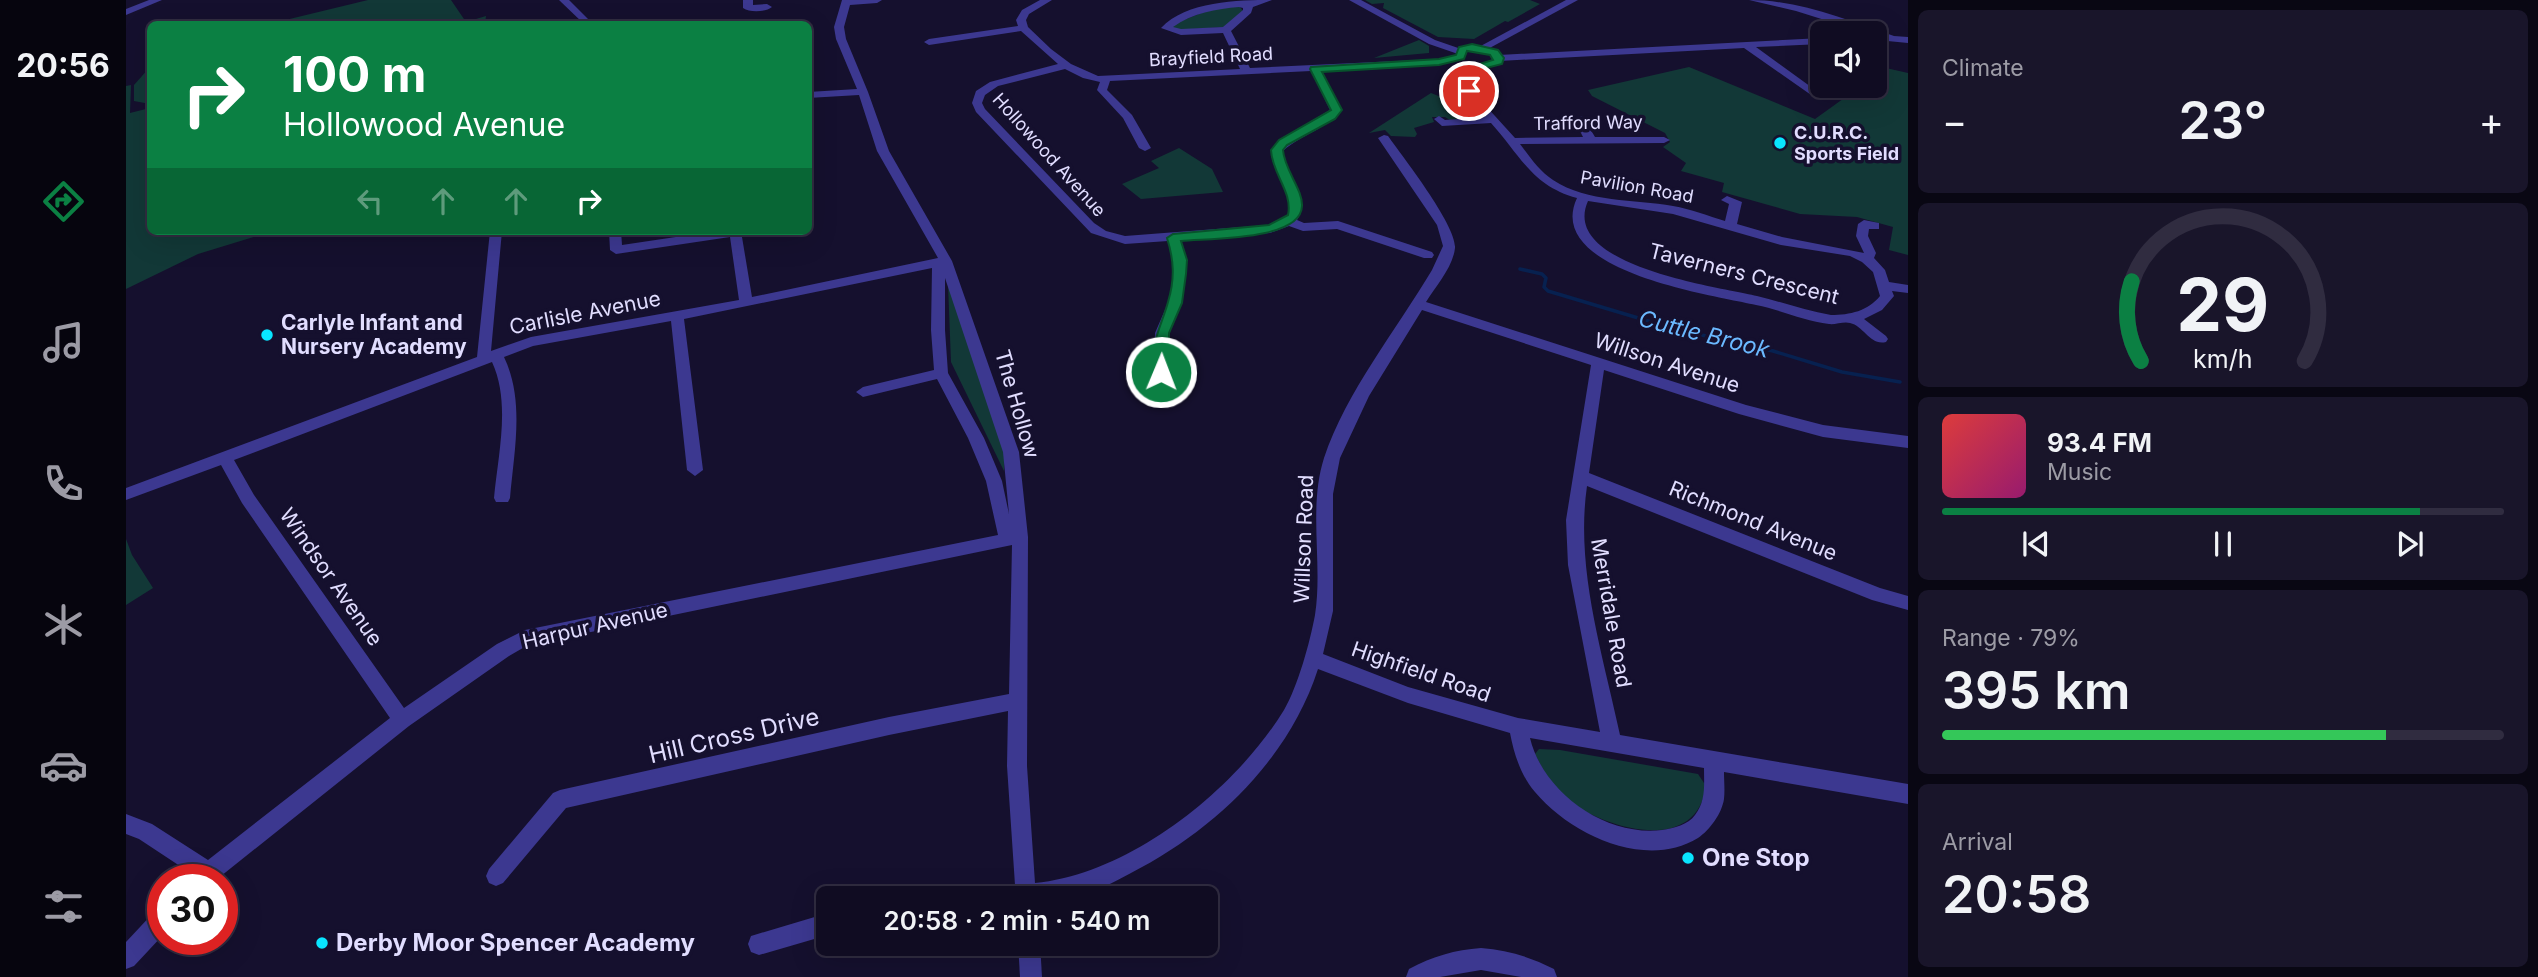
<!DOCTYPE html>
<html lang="en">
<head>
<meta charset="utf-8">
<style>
  body { margin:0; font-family:Inter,sans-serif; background:#19152a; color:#f1f3f6; height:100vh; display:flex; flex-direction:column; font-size:26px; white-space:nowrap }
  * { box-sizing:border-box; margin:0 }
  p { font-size:23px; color:#9c9ba5 }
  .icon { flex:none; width:38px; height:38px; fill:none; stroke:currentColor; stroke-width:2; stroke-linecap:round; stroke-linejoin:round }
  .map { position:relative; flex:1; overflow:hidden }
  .side { display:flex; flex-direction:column; gap:10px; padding:10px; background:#090713; width:630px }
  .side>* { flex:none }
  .guide { position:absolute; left:21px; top:21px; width:665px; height:214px; border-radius:10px; box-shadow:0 7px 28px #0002,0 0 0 2px #302c40; background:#0b8043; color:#fff; overflow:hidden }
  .fabs { position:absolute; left:1684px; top:21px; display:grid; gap:14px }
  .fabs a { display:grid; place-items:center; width:77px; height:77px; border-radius:10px; background:#100c22; box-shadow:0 7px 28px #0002,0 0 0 2px #302c40; font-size:35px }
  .speed { position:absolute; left:21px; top:864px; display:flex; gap:14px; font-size:35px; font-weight:700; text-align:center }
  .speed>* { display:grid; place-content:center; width:91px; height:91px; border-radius:50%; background:#100c22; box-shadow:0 7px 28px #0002,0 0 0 2px #302c40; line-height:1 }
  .speed .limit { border:10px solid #d22; background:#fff; color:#111 }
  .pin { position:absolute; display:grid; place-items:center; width:60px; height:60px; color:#fff; margin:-30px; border:4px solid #fff; border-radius:50%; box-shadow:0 2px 7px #0007 }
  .me { position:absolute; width:77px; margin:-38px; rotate:1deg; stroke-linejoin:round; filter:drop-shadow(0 0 5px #0008) }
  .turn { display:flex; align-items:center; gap:24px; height:147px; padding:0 21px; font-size:32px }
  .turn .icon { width:91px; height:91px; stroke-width:2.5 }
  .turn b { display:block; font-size:49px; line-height:60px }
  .lanes { display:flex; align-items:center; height:66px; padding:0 21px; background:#0003; justify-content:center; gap:35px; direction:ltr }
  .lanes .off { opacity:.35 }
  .big { font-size:52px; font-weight:600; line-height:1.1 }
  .side .card { flex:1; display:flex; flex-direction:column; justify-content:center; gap:10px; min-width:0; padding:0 24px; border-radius:10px; background:#19152a }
  .side .dial { align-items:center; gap:0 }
  .dial svg { height:182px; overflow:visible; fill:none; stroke:#302c40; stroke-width:7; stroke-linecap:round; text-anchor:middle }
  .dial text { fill:#f1f3f6; stroke:none }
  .song { display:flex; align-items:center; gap:21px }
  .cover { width:84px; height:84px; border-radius:10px; background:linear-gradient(135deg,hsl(0 70% 55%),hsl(320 70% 35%)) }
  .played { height:7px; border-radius:4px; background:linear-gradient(90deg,#0b8043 85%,#302c40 85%) }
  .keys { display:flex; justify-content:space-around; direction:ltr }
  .heat { display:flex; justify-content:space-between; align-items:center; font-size:38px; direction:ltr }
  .charge { height:10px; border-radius:5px; background:linear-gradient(90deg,#34c759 79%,#302c40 0) }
  .trip { position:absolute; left:690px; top:886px; width:402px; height:70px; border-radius:10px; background:#100c22; box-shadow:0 7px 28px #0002,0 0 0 2px #302c40; font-weight:600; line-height:70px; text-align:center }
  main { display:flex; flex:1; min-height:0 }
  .dock { display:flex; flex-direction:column; width:126px; justify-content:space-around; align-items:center; background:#06050e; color:#9c9ba5 }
  .dock .icon { width:49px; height:49px }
  .dock .on { color:#0b8043 }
  .dock b { font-size:32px; color:#f1f3f6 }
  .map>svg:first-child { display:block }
</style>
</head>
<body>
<main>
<nav class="dock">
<b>20:56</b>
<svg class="icon on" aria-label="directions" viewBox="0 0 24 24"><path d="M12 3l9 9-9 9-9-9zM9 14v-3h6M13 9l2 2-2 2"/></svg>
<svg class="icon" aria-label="music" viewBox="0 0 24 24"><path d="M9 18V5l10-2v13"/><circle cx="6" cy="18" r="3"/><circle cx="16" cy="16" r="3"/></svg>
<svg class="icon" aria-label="phone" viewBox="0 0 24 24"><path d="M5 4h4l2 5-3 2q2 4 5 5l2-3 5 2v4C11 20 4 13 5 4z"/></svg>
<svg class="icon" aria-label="climate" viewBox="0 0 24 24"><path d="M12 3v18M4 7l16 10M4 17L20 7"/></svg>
<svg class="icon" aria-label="car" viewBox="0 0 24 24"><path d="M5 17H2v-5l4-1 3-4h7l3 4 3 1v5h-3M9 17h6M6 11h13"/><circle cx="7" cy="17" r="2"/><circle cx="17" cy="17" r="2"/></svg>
<svg class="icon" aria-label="filters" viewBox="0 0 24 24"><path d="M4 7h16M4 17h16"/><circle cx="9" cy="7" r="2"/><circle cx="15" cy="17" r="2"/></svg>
</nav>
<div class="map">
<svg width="1782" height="977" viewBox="0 0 1782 977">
  <rect width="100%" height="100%" fill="#15102e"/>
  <g fill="#123837">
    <polygon points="242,0 325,0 340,22 360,16 359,24 143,24"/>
    <polygon points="1239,0 1404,0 1414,4 1382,22 1379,21 1348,39 1312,37 1257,8 1258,3 1246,4"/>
    <polygon points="1105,6 1114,7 1117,11 1100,27 1048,30 1045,25 1078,12"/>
    <polygon points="1293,40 1303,46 1303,53 1248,58"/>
    <polygon points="24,67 24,104 8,101 8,85"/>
    <polygon points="1563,67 1689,119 1735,86 1748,86 1748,76 1760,68 1782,73 1782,255 1763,250 1767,227 1731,217 1674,214 1596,192 1598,183 1555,171 1560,163 1537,147 1544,142 1539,133 1466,96 1462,90"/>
    <path d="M1341 68 1345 72C1331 97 1338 95 1357 114L1355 117 1324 120 1319 117H1306L1308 122 1288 128 1291 134 1289 137 1265 136 1259 130 1243 133 1305 93 1315 97Z"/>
    <polygon points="5,85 4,113 24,108 24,231 147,231 72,254 0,289 0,86"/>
    <polygon points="1053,148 1086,169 1097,192 1015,199 996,184 1033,168 1025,161"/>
    <polygon points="822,284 878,447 878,471 825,362"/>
    <polygon points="0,539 6,555 27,588 0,605"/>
    <path d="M1413 749 1434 750 1572 774 1580 786C1570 857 1477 828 1440 799 1426 787 1417 770 1409 754Z"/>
  </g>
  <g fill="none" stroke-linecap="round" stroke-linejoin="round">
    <polyline stroke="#072150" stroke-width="3.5" points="1394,269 1416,274 1420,278 1418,287 1422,291 1549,329 1647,351 1716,372 1774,382"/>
    <g fill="#3c3890" fill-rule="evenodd">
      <polygon points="23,0 36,0 0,15 0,9"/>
      <polygon points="433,0 443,0 467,24 458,24"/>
      <path d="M617 0H627V5L641 4 646 7C640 12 624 13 617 8Z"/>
      <path d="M716 0H756L751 3 724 5 718 27 720 39 742 92 763 151 826 261 893 452 902 537 901 766 909 883C1004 874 1109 790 1158 710 1172 686 1184 642 1189 615 1197 563 1182 509 1198 458 1220 392 1271 329 1306 270L1317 246 1311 225 1252 138 1258 135 1262 136C1277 157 1331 226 1329 248 1327 267 1310 286 1300 302L1620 405 1697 425 1782 436V448L1697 437 1613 414 1478 370 1463 473 1754 588 1782 596V610L1746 600 1461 486C1449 569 1477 654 1494 735L1782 784V804L1598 772C1598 780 1599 790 1598 799 1596 813 1584 830 1572 838 1520 870 1445 835 1409 792 1395 776 1388 754 1384 733L1282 703 1192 669C1163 759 1089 830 1005 873 988 882 965 895 946 898 913 902 877 898 844 898L847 891 854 887 889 885 881 766 882 711 763 735 440 808 377 883 370 886 363 883 360 876 363 869 427 793 434 790 763 717 883 694 886 545 402 645 383 656 283 726 90 880H64L66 874 13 839 0 834V814L26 824 82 860 264 718 116 503 95 465 0 500V488L351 357 364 231H376L365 351 405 337 613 300 604 237 490 254 484 250 483 231H495L496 245 590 231H615L626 297 812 258 751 151 733 95 682 98V92L731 89 710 39 708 27ZM806 268 805 330 808 370 737 387 730 392 737 397 811 379 842 438 860 481 872 535 399 630 371 644 278 708 128 495 108 460 366 362C385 403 372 454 368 498L370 502H382L384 498C388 451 399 401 378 357L407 346 545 321 561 470 569 476 577 470 558 319ZM819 278 877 452 883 514 876 481 858 438 822 373 819 330ZM1296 310 1465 365 1440 520 1442 565 1474 732 1392 718 1282 687 1197 654 1207 611V494L1214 458 1243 396ZM1404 738 1578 768C1578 785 1580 801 1569 815 1562 825 1548 828 1536 830 1479 837 1417 792 1404 738Z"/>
      <path d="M914 0H926L903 14 900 20 902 27 925 49 945 64 972 76 1114 69 1097 33 1055 35 1035 28C1060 1 1112 0 1146 0L1127 7 1125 13 1105 31 1124 68 1313 59 1332 54 1303 44 1223 0H1235L1309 40 1338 50V59L1313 65 1195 71 1215 110C1201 129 1174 135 1157 151 1157 175 1187 197 1171 220L1178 223 1212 221 1306 252 1308 255 1306 258H1298L1211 229 1177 231 1163 226 1144 233 1054 240 1061 259 1060 273 1056 303 1043 333 1042 372 1035 377 1030 376 1028 372 1029 333 1042 303 1048 273 1049 259 1042 241 999 244 965 233 850 112 846 103 850 91 864 82 932 64 895 31 803 45 798 42 803 39 892 26 890 20 896 10ZM1113 7 1117 8V10L1097 27 1055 29 1047 27C1066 13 1091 9 1113 7ZM939 69 957 78 974 82 971 90 997 118 1013 148 1019 151 1025 148 1006 115 981 90 984 81 1185 71 1204 110 1160 136 1145 150C1145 174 1169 191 1162 215L1142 225 999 236 980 231 968 223 859 109 856 103 859 95 872 86Z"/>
      <polygon points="1440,0 1452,0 1360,50 1351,48"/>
      <path d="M1623 0C1673 0 1721 20 1768 36L1782 37V43L1751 40 1748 33H1740L1670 11Z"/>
      <polygon points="1696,38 1696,44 1630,47 1692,92 1692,96 1688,97 1618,48 1373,61 1368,58 1373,55"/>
      <path d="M1357 63 1362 66 1349 85V94L1389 138 1457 137 1448 119 1453 116 1457 117 1469 137H1538L1544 140 1538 143 1394 144C1404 157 1413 171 1427 180 1462 203 1508 199 1547 206 1565 209 1582 216 1599 221L1603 204 1595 200 1601 196 1616 202 1611 224 1656 237 1738 253 1730 236 1732 224 1738 220 1753 223V229H1743L1742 236 1750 253 1748 258 1759 270 1763 282 1782 285V293L1766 291 1768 296 1756 310 1738 319 1760 336 1762 339 1760 342C1744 346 1738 326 1724 323 1718 321 1709 325 1703 324 1678 321 1655 310 1630 305 1586 295 1417 271 1451 198 1406 186 1394 155 1365 123L1316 126 1308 119 1313 116 1319 120 1359 117 1339 95V85L1353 64ZM1462 201 1547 214 1655 245 1724 256 1736 262 1747 272 1754 296C1742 311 1724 315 1705 315 1680 311 1656 302 1631 296 1593 287 1433 266 1462 201Z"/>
      <polygon points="37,908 37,935 8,966 0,969 0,942 29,911"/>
      <polygon points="702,913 702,935 633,955 625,952 622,944 625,936"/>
      <polygon points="892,943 914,943 916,977 894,977"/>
      <path d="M1355 948C1382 950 1404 957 1428 969L1431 977H1395L1355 970 1314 977H1280L1283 969C1307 956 1329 950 1355 948Z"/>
    </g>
  </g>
  <path fill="#0b8043" stroke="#07532c" stroke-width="2" d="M1346 44 1372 50 1378 58 1376 64 1360 68 1349 85 1348 91 1343 95 1338 91 1339 85 1353 64 1367 60 1364 55 1341 51 1338 59 1313 65 1196 72 1216 110 1209 119 1161 145 1157 150C1158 169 1177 190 1176 206 1175 241 1082 238 1055 241L1061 260 1060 274 1056 303 1043 333V372L1041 376H1030C1020 351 1036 325 1042 302 1049 279 1048 260 1041 238L1047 234 1143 225 1162 215C1167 192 1146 174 1145 150L1153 140 1205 110 1184 69 1185 67 1313 59 1330 55 1333 47Z"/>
  <g fill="#09e5ff" stroke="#15102e" stroke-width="2.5">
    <circle cx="1654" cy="143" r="7"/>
    <circle cx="141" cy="335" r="7"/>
    <circle cx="1562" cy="858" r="7"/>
    <circle cx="196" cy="943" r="7"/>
  </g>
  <g text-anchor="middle" stroke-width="7" stroke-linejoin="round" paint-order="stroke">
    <g font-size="18" fill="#e1ddff" stroke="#15102e">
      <text transform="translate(1085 57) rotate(-3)" y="6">Brayfield Road</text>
      <text transform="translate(1462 123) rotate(-1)" y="6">Trafford Way</text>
      <text transform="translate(923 155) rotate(48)" y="6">Hollowood Avenue</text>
      <text transform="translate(1511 187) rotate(10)" y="6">Pavilion Road</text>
    </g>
    <g font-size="18" font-weight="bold" fill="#e1ddff" stroke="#15102e" text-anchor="start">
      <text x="1668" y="139">C.U.R.C.<tspan x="1668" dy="21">Sports Field</tspan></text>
    </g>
    <g font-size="21" fill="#e1ddff" stroke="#15102e">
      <text transform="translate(1618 274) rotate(14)" y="7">Taverners Crescent</text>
      <text transform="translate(459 313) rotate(-11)" y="7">Carlisle Avenue</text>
      <text transform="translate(1541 363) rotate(18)" y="7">Willson Avenue</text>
      <text transform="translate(891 404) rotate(74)" y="7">The Hollow</text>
      <text transform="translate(1627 521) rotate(22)" y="7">Richmond Avenue</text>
      <text transform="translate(1178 539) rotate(-88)" y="7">Willson Road</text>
      <text transform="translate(205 577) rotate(55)" y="7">Windsor Avenue</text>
      <text transform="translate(1485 613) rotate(80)" y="7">Merridale Road</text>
      <text transform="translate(469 626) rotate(-13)" y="7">Harpur Avenue</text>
      <text transform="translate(1295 672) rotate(19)" y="7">Highfield Road</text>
    </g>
    <g font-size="21" font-weight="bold" fill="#e1ddff" stroke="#15102e" text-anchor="start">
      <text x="155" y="330">Carlyle Infant and<tspan x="155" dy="24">Nursery Academy</tspan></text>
    </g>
    <g font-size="23" font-style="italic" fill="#6bb9ff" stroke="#15102e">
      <text transform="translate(1578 334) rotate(14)" y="8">Cuttle Brook</text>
    </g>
    <g font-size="24" fill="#e1ddff" stroke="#15102e">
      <text transform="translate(608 736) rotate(-13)" y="8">Hill Cross Drive</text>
    </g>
    <g font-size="24" font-weight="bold" fill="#e1ddff" stroke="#15102e" text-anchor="start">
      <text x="1576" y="866">One Stop</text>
      <text x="210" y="951">Derby Moor Spencer Academy</text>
    </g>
  </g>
</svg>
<div class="fabs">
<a><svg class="icon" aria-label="sound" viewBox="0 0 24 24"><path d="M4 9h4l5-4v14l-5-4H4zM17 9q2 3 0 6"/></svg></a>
</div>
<div class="speed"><div class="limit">30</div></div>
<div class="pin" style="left:1343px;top:91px;background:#d93025"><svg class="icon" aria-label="arrive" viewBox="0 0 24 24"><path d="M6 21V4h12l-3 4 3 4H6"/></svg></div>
<svg class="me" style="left:1035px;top:372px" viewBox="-20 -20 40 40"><circle r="17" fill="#0b8043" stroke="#fff" stroke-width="3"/><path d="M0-11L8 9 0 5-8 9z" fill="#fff"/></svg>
<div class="trip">20:58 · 2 min · 540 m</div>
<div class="guide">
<div class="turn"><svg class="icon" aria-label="right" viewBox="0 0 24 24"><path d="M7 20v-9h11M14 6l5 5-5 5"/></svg><div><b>100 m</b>Hollowood Avenue</div></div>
<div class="lanes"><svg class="icon off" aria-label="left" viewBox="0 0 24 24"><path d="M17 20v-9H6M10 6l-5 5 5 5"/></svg><svg class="icon off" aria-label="ahead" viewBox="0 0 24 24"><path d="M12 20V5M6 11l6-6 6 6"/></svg><svg class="icon off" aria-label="ahead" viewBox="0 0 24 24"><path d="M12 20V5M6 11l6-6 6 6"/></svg><svg class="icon" aria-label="right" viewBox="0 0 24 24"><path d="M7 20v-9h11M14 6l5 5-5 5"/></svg></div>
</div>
</div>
<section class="side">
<div class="card"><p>Climate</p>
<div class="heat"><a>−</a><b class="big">23°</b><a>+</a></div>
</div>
<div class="card dial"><svg viewBox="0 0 100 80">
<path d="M14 69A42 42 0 1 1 86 69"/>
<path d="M14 69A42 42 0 0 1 10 34" stroke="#0b8043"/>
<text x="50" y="56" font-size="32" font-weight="700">29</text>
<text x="50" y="72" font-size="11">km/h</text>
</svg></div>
<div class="card">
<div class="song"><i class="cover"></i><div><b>93.4 FM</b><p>Music</p></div></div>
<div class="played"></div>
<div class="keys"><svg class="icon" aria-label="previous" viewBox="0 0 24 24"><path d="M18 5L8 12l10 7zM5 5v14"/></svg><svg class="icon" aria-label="pause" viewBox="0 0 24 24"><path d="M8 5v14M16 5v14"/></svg><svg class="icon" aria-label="next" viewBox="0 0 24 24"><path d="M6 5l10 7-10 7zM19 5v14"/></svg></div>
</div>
<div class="card"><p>Range · 79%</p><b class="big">395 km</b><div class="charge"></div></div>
<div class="card"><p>Arrival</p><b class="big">20:58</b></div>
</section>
</main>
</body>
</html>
